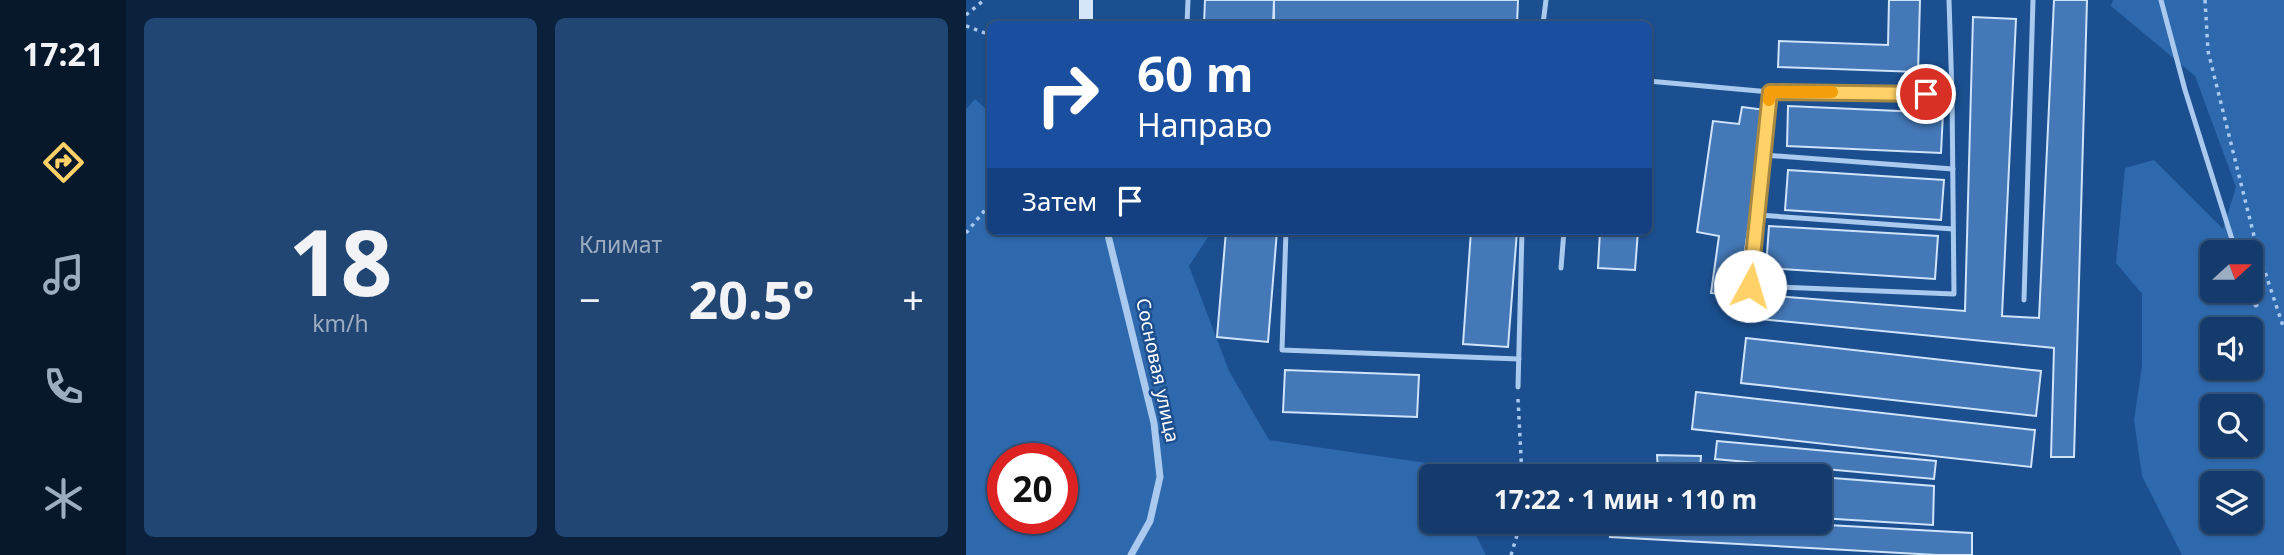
<!DOCTYPE html>
<html lang="ru">
<head>
<meta charset="utf-8">
<style>
  body { margin:0; font-family:"Noto Sans",sans-serif; background:#214673; color:#f1f3f6; height:100vh; display:flex; flex-direction:column; font-size:26px; white-space:nowrap }
  * { box-sizing:border-box; margin:0 }
  p { font-size:23px; color:#9dadc1 }
  .icon { flex:none; width:38px; height:38px; fill:none; stroke:currentColor; stroke-width:2; stroke-linecap:round; stroke-linejoin:round }
  .map { position:relative; flex:1; overflow:hidden }
  .side { display:flex; flex-direction:column; gap:18px; padding:18px; background:#0b203b; width:840px }
  .side>* { flex:none }
  .hud { position:absolute; left:21px; top:21px; width:665px; height:214px; border-radius:10px; box-shadow:0 2px 5px #0004,0 0 0 2px #33557e; background:#1a4fa0; color:#fff; overflow:hidden }
  .needle { width:46px; rotate:69deg }
  .buttons { position:absolute; left:1234px; top:240px; display:grid; gap:14px }
  .buttons a { display:grid; place-items:center; width:63px; height:63px; border-radius:10px; background:#143b6b; box-shadow:0 2px 5px #0004,0 0 0 2px #33557e; font-size:35px }
  .speed { position:absolute; left:21px; top:443px; display:flex; gap:14px; font-size:35px; font-weight:700; text-align:center }
  .speed>* { display:grid; place-content:center; width:91px; height:91px; border-radius:50%; background:#143b6b; box-shadow:0 2px 5px #0004,0 0 0 2px #33557e; line-height:1 }
  .speed .limit { border:10px solid #d22; background:#fff; color:#111 }
  .pin { position:absolute; display:grid; place-items:center; width:60px; height:60px; color:#fff; margin:-30px; border:4px solid #fff; border-radius:50%; box-shadow:0 2px 7px #0007 }
  .me { position:absolute; width:77px; margin:-38px; rotate:6deg; stroke-linejoin:round; filter:drop-shadow(0 0 5px #0008) }
  .turn { display:flex; align-items:center; gap:24px; height:147px; padding:0 35px; font-size:32px }
  .turn .icon { width:91px; height:91px; stroke-width:2.5 }
  .turn b { display:block; font-size:49px; line-height:60px }
  .then { display:flex; align-items:center; height:66px; padding:0 35px; background:#0003; gap:14px; font-size:26px }
  .big { font-size:52px; font-weight:700; line-height:1.1 }
  .side .widget { flex:1; display:flex; flex-direction:column; justify-content:center; gap:10px; min-width:0; padding:0 24px; border-radius:10px; background:#214673 }
  .side .dial { align-items:center; gap:0 }
  .dial b { font-size:91px; line-height:1 }
  .heat { display:flex; justify-content:space-between; align-items:center; font-size:38px; direction:ltr }
  .side .tiles { flex:1; display:grid; gap:18px; grid-template-columns:repeat(2,1fr) }
  .trip { position:absolute; left:453px; top:464px; width:413px; height:70px; border-radius:10px; background:#143b6b; box-shadow:0 2px 5px #0004,0 0 0 2px #33557e; font-weight:700; line-height:70px; text-align:center }
  main { display:flex; flex:1; min-height:0 }
  .tab-bar { display:flex; flex-direction:column; width:126px; justify-content:space-around; align-items:center; background:#08182b; color:#9dadc1 }
  .tab-bar .icon { width:49px; height:49px }
  .tab-bar .current { color:#ffd166 }
  .tab-bar b { font-size:32px; color:#f1f3f6 }
  .map>svg:first-child { display:block }
</style>
</head>
<body>
<main>
<nav class="tab-bar">
<b>17:21</b>
<svg class="icon current" aria-label="directions" viewBox="0 0 24 24"><path d="M12 3l9 9-9 9-9-9zM9 14v-3h6M13 9l2 2-2 2"/></svg>
<svg class="icon" aria-label="music" viewBox="0 0 24 24"><path d="M9 18V5l10-2v13"/><circle cx="6" cy="18" r="3"/><circle cx="16" cy="16" r="3"/></svg>
<svg class="icon" aria-label="phone" viewBox="0 0 24 24"><path d="M5 4h4l2 5-3 2q2 4 5 5l2-3 5 2v4C11 20 4 13 5 4z"/></svg>
<svg class="icon" aria-label="climate" viewBox="0 0 24 24"><path d="M12 3v18M4 7l16 10M4 17L20 7"/></svg>
</nav>
<section class="side">
<div class="tiles">
<div class="widget dial"><b>18</b><p>km/h</p></div>
<div class="widget"><p>Климат</p>
<div class="heat"><a>−</a><b class="big">20.5°</b><a>+</a></div>
</div>
</div>
</section>
<div class="map">
<svg width="1318" height="555" viewBox="0 0 1318 555">
  <rect width="100%" height="100%" fill="#1b4f8f"/>
  <g fill="#2e69ad" fill-rule="evenodd">
    <path d="M1147 0H1318V555H1216L1176 476 1168 420 1176 366V294L1150 263 1159 168 1188 160 1257 229 1270 187 1229 76 1145 6ZM1246 252H1284V290H1246ZM1246 329H1284V368H1246ZM1246 406H1284V444H1246ZM1246 483H1284V522H1246Z"/>
    <path d="M9 99 24 113V231H246L223 266 263 371 303 440 474 465 480 476H466V522H503L520 555H0V109ZM37 458H96V518H37Z"/>
  </g>
  <g fill="#4478b7" stroke="#cfe3fa" stroke-width="2">
    <polygon points="239,0 308,0 307,24 238,24"/>
    <polygon points="308,0 552,0 551,24 408,24 308,21"/>
    <polygon points="923,0 954,0 952,72 812,67 813,41 922,45"/>
    <polygon points="1088,0 1121,0 1108,457 1085,457 1088,348 794,319 797,295 999,311 1007,17 1050,19 1036,316 1073,318"/>
    <polygon points="822,106 977,113 975,153 821,146"/>
    <polygon points="776,107 800,110 772,297 745,293 753,236 731,232 747,121 773,124"/>
    <polygon points="822,170 978,180 975,220 819,210"/>
    <polygon points="803,226 972,236 969,279 800,268"/>
    <polygon points="260,231 311,231 302,342 251,337"/>
    <polygon points="505,231 551,231 542,347 497,344"/>
    <polygon points="634,231 672,231 669,270 632,268"/>
    <polygon points="780,338 1075,371 1070,416 775,383"/>
    <polygon points="319,370 453,375 451,417 317,412"/>
    <polygon points="730,392 1069,430 1065,467 726,429"/>
    <polygon points="751,441 970,461 968,479 749,459"/>
    <polygon points="691,455 735,456 734,468 836,476 672,476 671,469 692,469"/>
    <polygon points="854,477 968,486 967,525 854,518"/>
    <polygon points="647,522 807,522 1006,533 1006,555 971,555 644,537"/>
  </g>
  <g fill="none" stroke-linecap="round" stroke-linejoin="round">
    <g stroke="#a9c9ee" stroke-width="3.5" stroke-dasharray="3.5 5" stroke-linecap="butt">
      <polyline points="1239,0 1242,51 1291,248 1318,329"/>
      <polyline points="0,15 18,0"/>
      <polyline points="0,26 24,35"/>
      <polyline points="0,233 24,204"/>
      <polyline points="552,399 556,476"/>
      <polyline points="545,555 555,522"/>
    </g>
    <g stroke="#a9c9ee" stroke-width="5">
      <polyline points="983,0 986,94"/>
      <polyline points="1195,0 1219,90 1270,252"/>
      <polyline points="221,24 222,0"/>
      <polyline points="577,24 580,0"/>
      <polyline points="682,81 804,92 986,94 988,294 784,286 804,92"/>
      <polyline points="798,155 987,169"/>
      <polyline points="792,215 987,229"/>
      <polyline points="320,231 316,350 553,359"/>
      <polyline points="595,268 598,231"/>
      <polyline points="1284,290 1290,305"/>
      <polyline points="1058,300 1067,0"/>
      <polyline points="552,387 556,231"/>
    </g>
    <polyline stroke="#a9c9ee" stroke-width="7" points="141,231 188,423 194,477 184,521 165,555"/>
    <polyline stroke="#d6e6fa" stroke-width="14" points="120,0 120,24"/>
  </g>
  <g fill="none" stroke-linecap="round" stroke-linejoin="round">
    <defs>
      <polyline id="route" points="784,286 804,92 960,94"/>
    </defs>
    <use href="#route" stroke="#a68842" stroke-width="18"/>
    <use href="#route" stroke="#ffd166" stroke-width="12"/>
    <polyline stroke="#f59e0b" stroke-width="12" points="803,100 804,92 866,92"/>
  </g>
  <g text-anchor="middle" stroke-width="5" stroke-linejoin="round" paint-order="stroke">
    <g font-size="19" fill="#fff" stroke="#1b4f8f">
      <text transform="translate(192 370) rotate(78)" y="7">Сосновая улица</text>
    </g>
  </g>
</svg>
<div class="buttons">
<a><svg class="needle" viewBox="-14 -14 28 28"><path d="M0-13l5 13h-10z" fill="#e53935"/><path d="M0 13l5-13h-10z" fill="#9dadc1"/></svg></a>
<a><svg class="icon" aria-label="sound" viewBox="0 0 24 24"><path d="M4 9h4l5-4v14l-5-4H4zM17 9q2 3 0 6"/></svg></a>
<a><svg class="icon" aria-label="search" viewBox="0 0 24 24"><circle cx="10" cy="10" r="6"/><path d="M15 15l6 6"/></svg></a>
<a><svg class="icon" aria-label="layers" viewBox="0 0 24 24"><path d="M12 4l9 5-9 5-9-5zM3 14l9 5 9-5"/></svg></a>
</div>
<div class="speed"><div class="limit">20</div></div>
<div class="pin" style="left:960px;top:94px;background:#d93025"><svg class="icon" aria-label="arrive" viewBox="0 0 24 24"><path d="M6 21V4h12l-3 4 3 4H6"/></svg></div>
<svg class="me" style="left:784px;top:286px" viewBox="-20 -20 40 40"><circle r="19" fill="#fff"/><path d="M0-13L10 11 0 6-10 11z" fill="#ffd166"/></svg>
<div class="trip">17:22 · 1 мин · 110 m</div>
<div class="hud">
<div class="turn"><svg class="icon" aria-label="right" viewBox="0 0 24 24"><path d="M7 20v-9h11M14 6l5 5-5 5"/></svg><div><b>60 m</b>Направо</div></div>
<div class="then">Затем<svg class="icon" aria-label="arrive" viewBox="0 0 24 24"><path d="M6 21V4h12l-3 4 3 4H6"/></svg></div>
</div>
</div>
</main>
</body>
</html>
